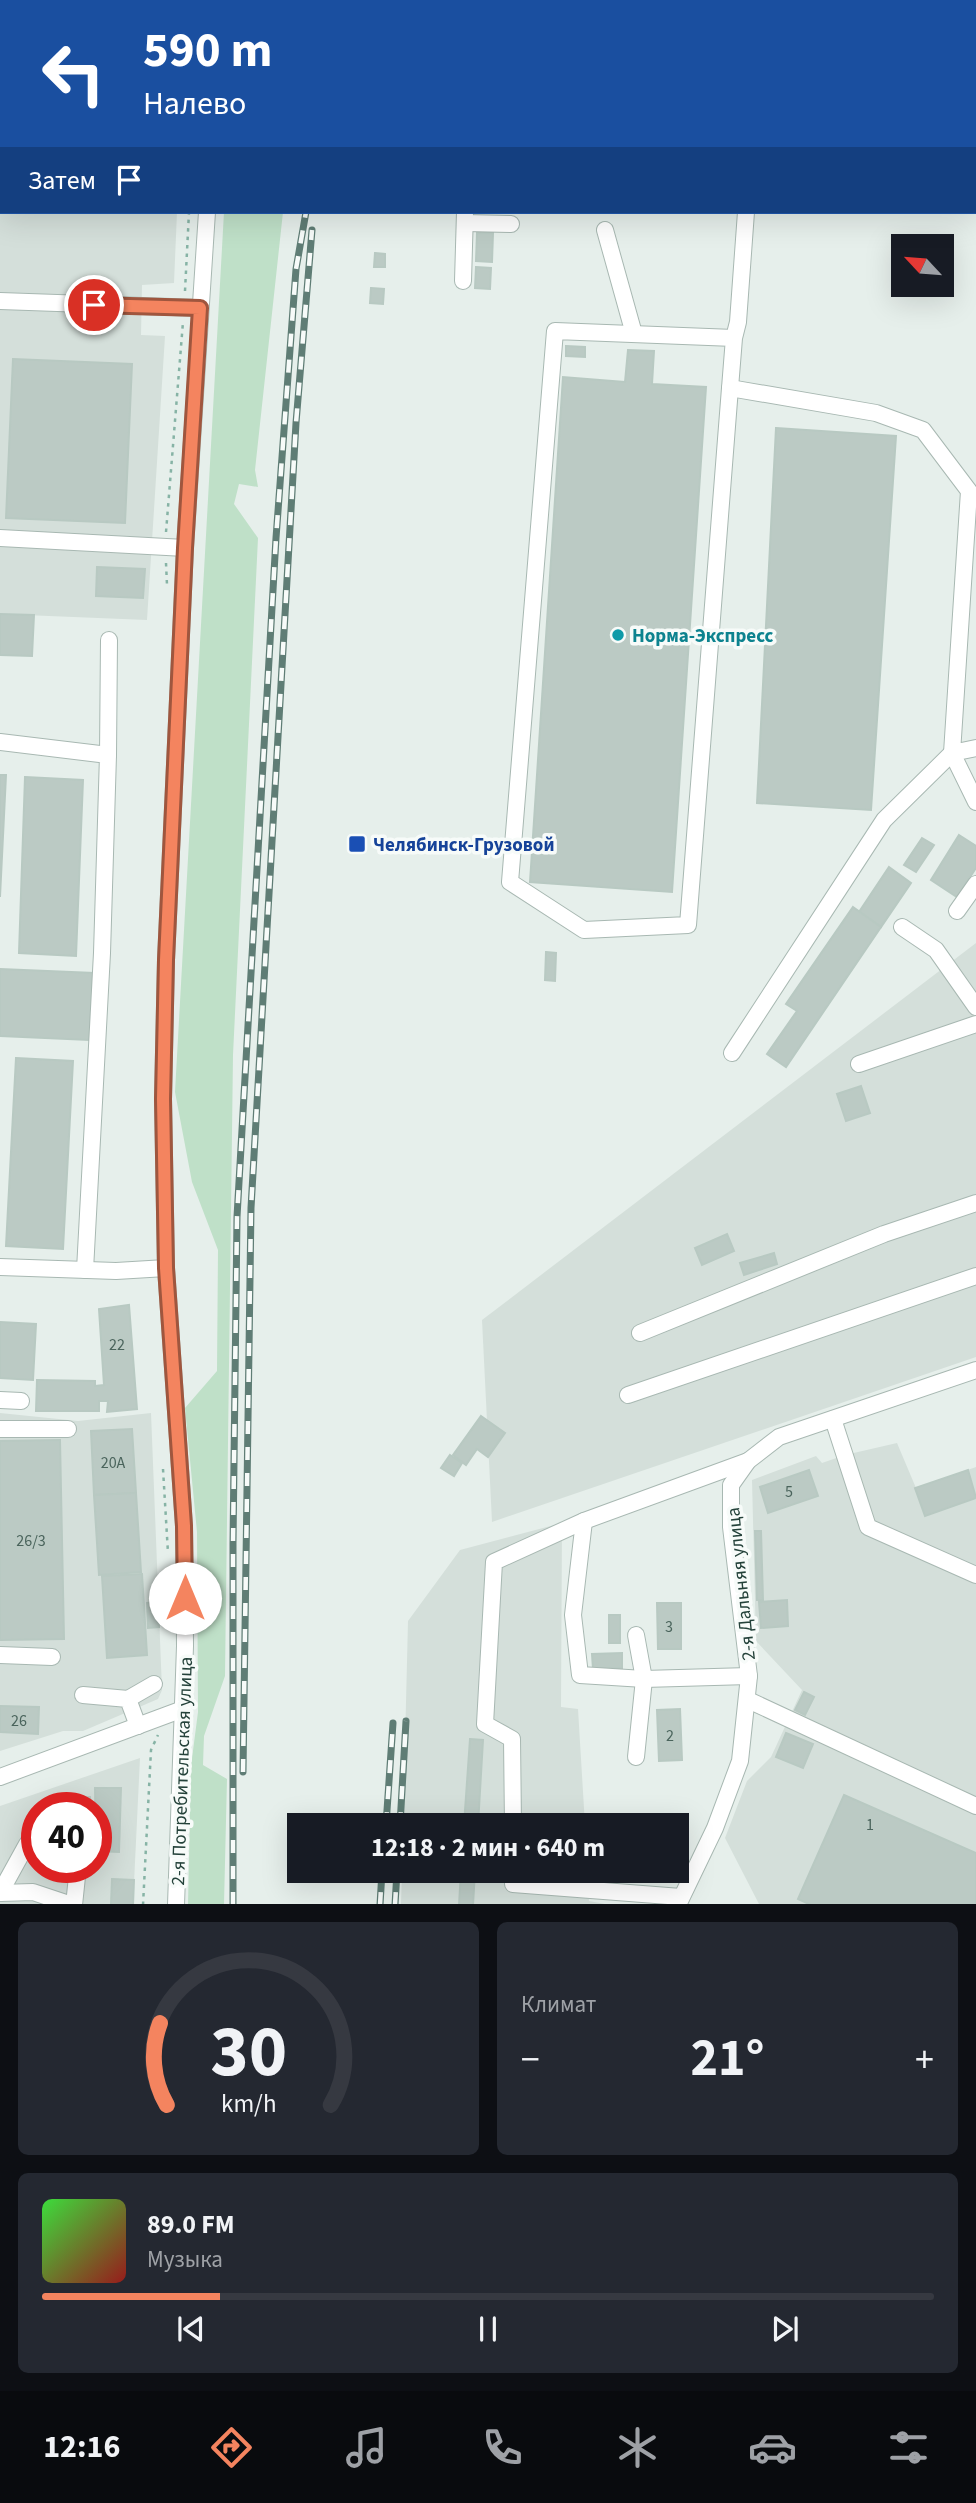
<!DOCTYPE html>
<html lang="ru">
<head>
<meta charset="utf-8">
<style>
  body { margin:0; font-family:"Source Sans 3",sans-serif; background:#242831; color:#f1f3f6; height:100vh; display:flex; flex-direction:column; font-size:26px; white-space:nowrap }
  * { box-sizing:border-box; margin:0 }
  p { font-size:23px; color:#9ea1a6 }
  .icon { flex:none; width:38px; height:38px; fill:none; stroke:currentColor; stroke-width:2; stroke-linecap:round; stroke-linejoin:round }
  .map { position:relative; height:1904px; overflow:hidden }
  .side { display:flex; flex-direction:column; gap:18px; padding:18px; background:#0d0f14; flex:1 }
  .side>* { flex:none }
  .top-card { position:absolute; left:0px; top:0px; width:976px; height:214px; box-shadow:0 7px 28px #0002; background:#1a4fa0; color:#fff; overflow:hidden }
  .needle { width:46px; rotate:296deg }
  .tools { position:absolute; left:891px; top:234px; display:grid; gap:14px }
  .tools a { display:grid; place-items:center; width:63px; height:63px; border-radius:0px; background:#171b24; box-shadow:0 7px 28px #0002; font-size:35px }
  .speed { position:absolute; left:21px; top:1792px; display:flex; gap:14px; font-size:35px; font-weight:700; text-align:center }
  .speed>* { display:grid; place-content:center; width:91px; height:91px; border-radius:50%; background:#171b24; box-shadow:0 7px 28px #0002; line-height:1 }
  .speed .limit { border:10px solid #d22; background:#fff; color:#111 }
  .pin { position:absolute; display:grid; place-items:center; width:60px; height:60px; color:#fff; margin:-30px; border:4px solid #fff; border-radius:50%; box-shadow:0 2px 7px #0007 }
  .me { position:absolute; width:77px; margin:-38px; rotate:0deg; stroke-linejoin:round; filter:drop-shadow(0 0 5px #0008) }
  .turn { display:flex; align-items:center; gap:24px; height:147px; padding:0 28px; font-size:32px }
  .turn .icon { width:91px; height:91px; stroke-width:2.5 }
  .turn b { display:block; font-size:49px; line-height:60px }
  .then { display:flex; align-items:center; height:66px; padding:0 28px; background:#0003; gap:14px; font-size:26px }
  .big { font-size:52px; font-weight:700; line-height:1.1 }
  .side .widget { flex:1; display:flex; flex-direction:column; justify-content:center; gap:10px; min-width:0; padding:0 24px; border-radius:10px; background:#242831 }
  .side .dial { align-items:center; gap:0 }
  .dial svg { height:182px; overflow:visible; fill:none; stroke:#363941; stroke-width:7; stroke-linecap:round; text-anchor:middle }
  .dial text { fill:#f1f3f6; stroke:none }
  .song { display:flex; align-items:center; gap:21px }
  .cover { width:84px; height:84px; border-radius:10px; background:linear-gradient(135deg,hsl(120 70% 55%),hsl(0 70% 35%)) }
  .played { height:7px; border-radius:4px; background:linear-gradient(90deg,#f4845f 20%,#363941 20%) }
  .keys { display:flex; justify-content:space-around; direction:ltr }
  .heat { display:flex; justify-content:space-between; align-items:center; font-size:38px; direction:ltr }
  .side .tiles { flex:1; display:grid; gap:18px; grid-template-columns:1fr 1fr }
  .widget:last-child { grid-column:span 2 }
  .trip { position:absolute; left:287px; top:1813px; width:402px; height:70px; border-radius:0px; background:#171b24; box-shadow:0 7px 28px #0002; font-weight:700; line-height:70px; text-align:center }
  .tab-bar { display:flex; height:112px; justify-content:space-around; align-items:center; background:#090b0e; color:#9ea1a6 }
  .tab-bar .icon { width:49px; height:49px }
  .tab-bar .on { color:#f4845f }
  .tab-bar b { font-size:32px; color:#f1f3f6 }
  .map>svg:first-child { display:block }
</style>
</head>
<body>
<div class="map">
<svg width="976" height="1905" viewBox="0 0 976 1905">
  <rect width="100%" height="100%" fill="#e6efeb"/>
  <g fill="#d4dfda" fill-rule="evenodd">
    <polygon points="0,41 2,212 177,212 174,283 142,285 141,335 165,336 147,620 0,614"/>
    <polygon points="976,943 976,1357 492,1522 482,1320"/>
    <polygon points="0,1413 78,1421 151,1413 162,1690 158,1699 83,1731 63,1731 0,1751"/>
    <polygon points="897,1443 916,1488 976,1467 976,1904 759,1904 725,1838 747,1781 771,1757 802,1690 756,1641 752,1480 816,1456 822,1463 845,1455"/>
    <polygon points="562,1523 561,1707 578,1709 585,1825 403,1825 408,1621 460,1550"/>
    <path d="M140 1758 133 1904H0V1806ZM37 1808H96V1867H37Z"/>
    <polygon points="402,1871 587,1871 589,1901 605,1904 401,1905"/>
  </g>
  <polygon fill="#bfe0c8" points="224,212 283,212 255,470 258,487 239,484 234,504 258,538 233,1055 225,1676 204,1736 203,1765 227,1779 224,1904 188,1905 191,1766 198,1712 197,1532 185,1408 217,1371 218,1250 192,1182 175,1092"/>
  <g fill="#bbcac4" stroke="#b8c9c2" stroke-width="2">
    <polygon points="477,233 493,233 492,262 476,261"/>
    <polygon points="375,253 385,254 385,267 374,267"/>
    <polygon points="476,267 491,268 490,289 475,288"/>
    <polygon points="371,288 384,289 383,304 370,303"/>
    <polygon points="566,346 585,347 585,357 566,356"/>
    <polygon points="628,350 654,351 652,384 706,387 672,892 530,882 563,377 625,382"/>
    <polygon points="13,359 132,364 125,523 6,518"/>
    <polygon points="776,428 896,436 871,810 757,803"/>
    <polygon points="97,567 145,569 143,598 96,596"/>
    <polygon points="0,614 34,615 32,656 0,655"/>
    <polygon points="0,775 6,775 0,897"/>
    <polygon points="25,777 83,780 76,956 19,953"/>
    <polygon points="959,835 976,846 976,868 957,897 931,880"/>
    <polygon points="922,838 934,845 916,872 904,865"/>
    <polygon points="889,867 911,883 881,927 859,912"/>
    <polygon points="853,907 881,927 786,1067 767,1054 797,1011 786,1004"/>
    <polygon points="546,952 556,953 555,981 545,980"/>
    <polygon points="0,969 94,973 89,1040 0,1036"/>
    <polygon points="16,1058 73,1061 63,1249 6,1246"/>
    <polygon points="861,1086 870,1113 846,1121 837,1094"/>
    <polygon points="727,1234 734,1251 702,1265 695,1248"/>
    <polygon points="774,1253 777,1264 744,1275 740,1263"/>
    <polygon points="129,1305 137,1409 107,1412 108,1401 99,1401 99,1411 36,1411 37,1380 95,1381 95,1386 104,1385 99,1309"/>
    <polygon points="0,1322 36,1324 33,1380 0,1378"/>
    <polygon points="481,1416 505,1433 488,1457 477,1449 466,1465 453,1455"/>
    <polygon points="132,1429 136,1493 94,1495 91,1431"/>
    <polygon points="60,1440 64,1639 0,1640 0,1441"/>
    <polygon points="450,1455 462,1463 454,1476 441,1468"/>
    <polygon points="809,1470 818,1496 768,1513 760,1487"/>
    <polygon points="968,1470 976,1498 925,1516 915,1488"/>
    <polygon points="136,1493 141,1572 99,1575 94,1495"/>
    <polygon points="755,1531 761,1531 763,1600 757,1600"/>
    <polygon points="142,1574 147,1655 107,1658 102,1576"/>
    <polygon points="787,1600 788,1626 761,1628 759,1602"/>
    <polygon points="158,1602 159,1627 148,1628 147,1603"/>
    <polygon points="657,1603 681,1603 681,1649 658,1649"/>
    <rect x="609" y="1615" width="11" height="28"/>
    <polygon points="622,1653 622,1668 593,1669 592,1654"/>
    <polygon points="804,1692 814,1697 805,1715 795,1710"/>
    <polygon points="0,1706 39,1707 38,1734 0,1732"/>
    <polygon points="680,1709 682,1760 659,1761 657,1710"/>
    <polygon points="786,1733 813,1744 803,1768 776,1757"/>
    <polygon points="470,1739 483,1740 478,1825 464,1825"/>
    <polygon points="95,1788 121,1788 119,1852 96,1851"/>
    <polygon points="844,1795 976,1853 976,1905 811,1905 798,1899"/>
    <polygon points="90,1797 91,1808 62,1808 61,1799"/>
    <polygon points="461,1871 475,1871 473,1905 459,1905"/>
    <polygon points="112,1879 134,1880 133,1905 111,1905"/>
  </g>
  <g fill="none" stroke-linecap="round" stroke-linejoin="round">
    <defs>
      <g id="minor">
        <polyline points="96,2 97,0"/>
        <polyline points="220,2 220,0"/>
        <polyline points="514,2 514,0"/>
        <polyline points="761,2 761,0"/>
        <polyline points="0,15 2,15"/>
        <polyline points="465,223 511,224"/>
        <polyline points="605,230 634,334"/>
        <polyline points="463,281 465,212"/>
        <polyline points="0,301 200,308"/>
        <polyline points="734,338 555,331 510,882 584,930 688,925 730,388 734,338 738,322 746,212"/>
        <polyline points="730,388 876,413 923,430 969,491 952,753 976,748"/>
        <polyline points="0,538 185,548"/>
        <polyline points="0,742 108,755 102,953 85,1270"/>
        <polyline points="108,755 109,640"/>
        <polyline points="957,911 976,884"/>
        <polyline points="902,927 936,950 976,1007"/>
        <polyline points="732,1053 884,820 952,753 976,802"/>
        <polyline points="859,1064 976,1024"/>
        <polyline points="0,1267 116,1271 166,1268"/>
        <polyline points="640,1333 884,1234 976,1203"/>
        <polyline points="628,1395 976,1276"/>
        <polyline points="0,1400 21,1401"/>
        <polyline points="833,1419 868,1527 976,1575"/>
        <polyline points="0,1429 68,1429"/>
        <polyline points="584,1521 573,1615 580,1675 644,1679 749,1676"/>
        <polyline points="0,1655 52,1657"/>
        <polyline points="83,1695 128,1699 138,1726"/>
        <polyline points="128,1699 154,1684"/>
        <polyline points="748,1700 976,1806"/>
        <polyline points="636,1757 644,1679 636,1635"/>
        <polyline points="0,1777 183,1709"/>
        <polyline points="513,1825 512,1739 485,1724 494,1562 584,1521 748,1461"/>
        <polyline points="513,1871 513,1884 681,1897"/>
        <polyline points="0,1893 33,1892 72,1905"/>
        <polyline points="0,1893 27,1844 37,1848"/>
        <polyline points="74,1905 78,1867"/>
        <polyline points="176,1905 185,1646 184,1526 166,1268 163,1099 166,960 185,548 207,212"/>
        <polyline points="678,1905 715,1828 740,1761 749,1676 731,1527 731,1485 748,1461 779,1437 976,1370"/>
      </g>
    </defs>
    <use href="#minor" stroke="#a8b8b2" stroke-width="18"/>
    <g stroke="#86b3a5" stroke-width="2.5" stroke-dasharray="3.5 5" stroke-linecap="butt">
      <polyline points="200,2 201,0"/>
      <polyline points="185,291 189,212"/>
      <polyline points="166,532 183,322"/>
      <polyline points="166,563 167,585"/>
      <polyline points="163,1469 168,1553"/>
      <polyline points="143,1905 151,1750 158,1735"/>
    </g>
    <use href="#minor" stroke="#fff" stroke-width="16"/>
    <defs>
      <g id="rail">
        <polyline points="343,2 343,0"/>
        <polyline points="243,1772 251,1208 296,423 312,230"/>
        <polyline points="386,1825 393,1723"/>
        <polyline points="400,1825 406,1721"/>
        <polyline points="233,1905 233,1544 237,1217 276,538 296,269 306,212"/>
        <polyline points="380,1905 382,1871"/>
        <polyline points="395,1905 397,1871"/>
      </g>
    </defs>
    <use href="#rail" stroke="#5f7d75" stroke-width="7"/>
    <use href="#rail" stroke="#f7fbf9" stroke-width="4.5" stroke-dasharray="13" stroke-linecap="butt"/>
  </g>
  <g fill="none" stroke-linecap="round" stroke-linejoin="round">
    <defs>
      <polyline id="route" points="94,305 200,308 185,548 166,960 163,1099 166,1268 184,1526 185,1598"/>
    </defs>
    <use href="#route" stroke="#9f563e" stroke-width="18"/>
    <use href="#route" stroke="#f4845f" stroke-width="12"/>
  </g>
  <circle fill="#0f9aa8" stroke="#f7fbf9" stroke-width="2.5" cx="618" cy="635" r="7"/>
  <rect fill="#1a4fb4" stroke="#f7fbf9" stroke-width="2.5" x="348" y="835" width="18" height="18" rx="3.5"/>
  <g text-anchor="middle" stroke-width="7" stroke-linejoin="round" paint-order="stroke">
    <g font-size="16" fill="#4a645c">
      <text x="117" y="1350">22</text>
      <text x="113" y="1468">20А</text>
      <text x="789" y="1497">5</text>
      <text x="31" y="1546">26/3</text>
      <text x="669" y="1632">3</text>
      <text x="19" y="1726">26</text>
      <text x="670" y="1741">2</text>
      <text x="870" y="1830">1</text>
    </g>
    <g font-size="19" font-weight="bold" fill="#0d838f" stroke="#f7fbf9" text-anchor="start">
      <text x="632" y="642">Норма-Экспресс</text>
    </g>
    <g font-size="19" font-weight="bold" fill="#164399" stroke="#f7fbf9" text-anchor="start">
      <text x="373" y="851">Челябинск-Грузовой</text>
    </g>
    <g font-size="19" fill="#24423a" stroke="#f7fbf9">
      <text transform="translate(740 1584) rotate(-96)" y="7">2-я Дальняя улица</text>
      <text transform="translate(181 1771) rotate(-88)" y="7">2-я Потребительская улица</text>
    </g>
  </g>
</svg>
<div class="tools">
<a><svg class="needle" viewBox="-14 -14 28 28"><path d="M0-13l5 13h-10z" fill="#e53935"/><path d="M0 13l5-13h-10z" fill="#9ea1a6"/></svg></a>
</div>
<div class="speed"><div class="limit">40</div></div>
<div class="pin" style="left:94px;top:305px;background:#d93025"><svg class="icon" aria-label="arrive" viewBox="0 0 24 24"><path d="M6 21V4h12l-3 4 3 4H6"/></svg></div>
<svg class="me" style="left:185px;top:1598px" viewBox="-20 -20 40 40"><circle r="19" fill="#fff"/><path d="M0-13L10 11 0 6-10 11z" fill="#f4845f"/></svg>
<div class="trip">12:18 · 2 мин · 640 m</div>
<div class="top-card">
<div class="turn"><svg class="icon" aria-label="left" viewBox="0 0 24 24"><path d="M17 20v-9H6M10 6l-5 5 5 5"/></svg><div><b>590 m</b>Налево</div></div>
<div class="then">Затем<svg class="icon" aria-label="arrive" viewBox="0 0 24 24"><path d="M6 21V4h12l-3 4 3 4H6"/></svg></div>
</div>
</div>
<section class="side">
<div class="tiles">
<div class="widget dial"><svg viewBox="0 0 100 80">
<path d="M14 69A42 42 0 1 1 86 69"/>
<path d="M14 69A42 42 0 0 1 11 33" stroke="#f4845f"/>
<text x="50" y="56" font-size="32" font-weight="700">30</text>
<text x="50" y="72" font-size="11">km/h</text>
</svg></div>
<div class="widget"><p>Климат</p>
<div class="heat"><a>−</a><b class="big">21°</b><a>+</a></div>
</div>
<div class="widget">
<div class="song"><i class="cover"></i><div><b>89.0 FM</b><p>Музыка</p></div></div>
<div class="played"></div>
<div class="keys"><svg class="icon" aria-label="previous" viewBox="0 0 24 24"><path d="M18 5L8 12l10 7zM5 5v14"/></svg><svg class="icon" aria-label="pause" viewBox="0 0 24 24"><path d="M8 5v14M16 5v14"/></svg><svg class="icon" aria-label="next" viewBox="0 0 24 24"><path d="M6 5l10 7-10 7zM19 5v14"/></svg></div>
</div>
</div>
</section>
<nav class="tab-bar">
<b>12:16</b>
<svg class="icon on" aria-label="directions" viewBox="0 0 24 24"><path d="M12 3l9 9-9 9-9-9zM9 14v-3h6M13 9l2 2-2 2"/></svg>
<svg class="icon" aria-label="music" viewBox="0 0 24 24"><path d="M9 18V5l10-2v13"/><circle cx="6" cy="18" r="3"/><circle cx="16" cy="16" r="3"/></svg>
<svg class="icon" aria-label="phone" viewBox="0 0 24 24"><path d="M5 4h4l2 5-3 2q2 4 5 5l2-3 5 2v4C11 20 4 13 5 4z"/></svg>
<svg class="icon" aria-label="climate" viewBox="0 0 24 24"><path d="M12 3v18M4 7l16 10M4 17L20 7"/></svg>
<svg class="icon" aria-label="car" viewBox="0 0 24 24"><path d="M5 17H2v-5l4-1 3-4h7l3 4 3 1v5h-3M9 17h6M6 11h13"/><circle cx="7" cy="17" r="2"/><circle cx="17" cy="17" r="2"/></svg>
<svg class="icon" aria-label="filters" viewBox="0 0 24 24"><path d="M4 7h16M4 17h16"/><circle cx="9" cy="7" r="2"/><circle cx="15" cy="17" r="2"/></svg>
</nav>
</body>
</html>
